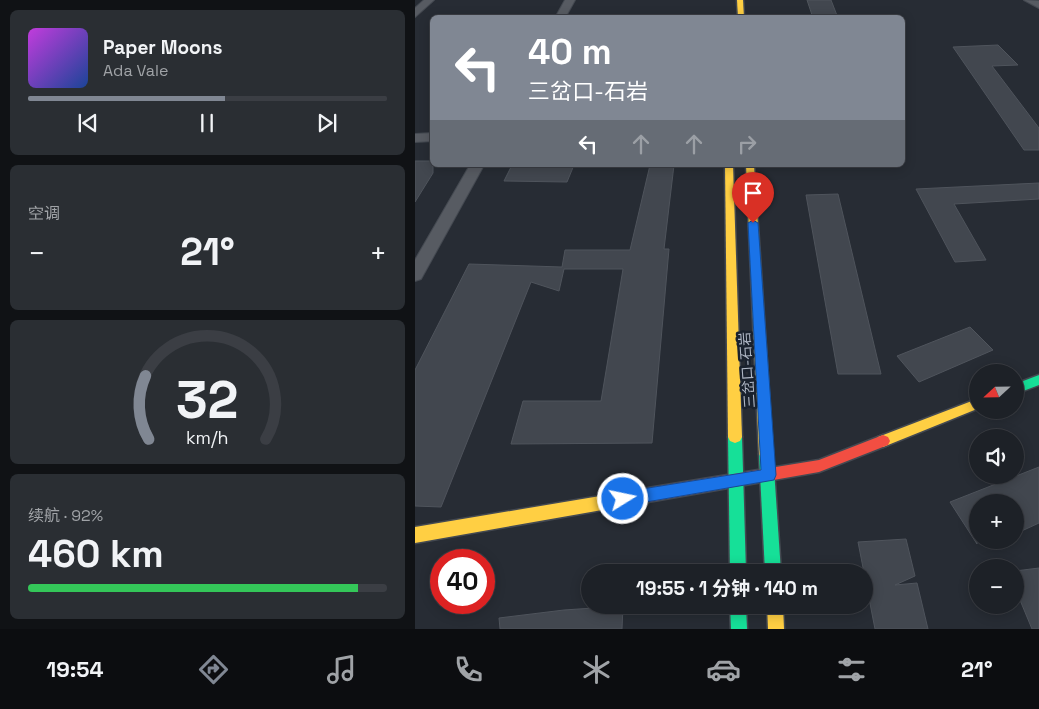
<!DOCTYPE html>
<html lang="zh">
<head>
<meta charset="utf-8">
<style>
  body { margin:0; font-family:"Space Grotesk","Noto Sans SC",sans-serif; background:#2a2e33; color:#f1f3f6; height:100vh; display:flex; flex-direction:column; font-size:19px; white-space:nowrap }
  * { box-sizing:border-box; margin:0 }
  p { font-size:16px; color:#a0a3a7 }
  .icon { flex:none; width:28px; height:28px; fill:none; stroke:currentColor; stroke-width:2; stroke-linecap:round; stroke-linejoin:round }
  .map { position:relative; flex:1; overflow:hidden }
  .drawer { display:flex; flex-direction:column; gap:10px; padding:10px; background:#101215; width:415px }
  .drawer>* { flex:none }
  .guide { position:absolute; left:15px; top:15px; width:475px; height:152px; border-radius:8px; box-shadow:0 2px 12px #0003,0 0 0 1px #3b3e44; background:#808793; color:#fff; overflow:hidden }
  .needle { width:32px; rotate:248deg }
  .fabs { position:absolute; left:554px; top:364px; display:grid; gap:10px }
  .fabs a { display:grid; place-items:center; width:55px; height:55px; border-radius:50%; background:#1d2127; box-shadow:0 2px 12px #0003,0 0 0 1px #3b3e44; font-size:25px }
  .speed { position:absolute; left:15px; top:549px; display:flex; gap:10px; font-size:25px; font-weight:700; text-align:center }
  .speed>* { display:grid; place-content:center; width:65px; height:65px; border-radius:50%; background:#1d2127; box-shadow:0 2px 12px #0003,0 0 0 1px #3b3e44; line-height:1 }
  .speed .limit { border:8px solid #d22; background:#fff; color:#111 }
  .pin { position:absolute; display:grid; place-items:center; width:42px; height:42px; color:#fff; margin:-51px -21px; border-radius:50% 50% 50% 0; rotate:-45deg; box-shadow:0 0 5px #0007 }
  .pin .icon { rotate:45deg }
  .me { position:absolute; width:55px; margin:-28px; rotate:80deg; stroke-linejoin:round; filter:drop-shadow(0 0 4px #0008) }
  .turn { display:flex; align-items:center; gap:18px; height:105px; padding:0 15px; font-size:22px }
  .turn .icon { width:65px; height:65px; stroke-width:2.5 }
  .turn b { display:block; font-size:35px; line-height:42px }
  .lanes { display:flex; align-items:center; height:48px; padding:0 15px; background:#0003; justify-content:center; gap:25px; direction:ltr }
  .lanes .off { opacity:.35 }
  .big { font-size:38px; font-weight:700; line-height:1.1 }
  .drawer .widget { flex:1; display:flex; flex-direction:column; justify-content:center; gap:8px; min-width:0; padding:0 18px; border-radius:8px; background:#2a2e33 }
  .drawer .dial { align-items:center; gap:0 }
  .dial svg { height:130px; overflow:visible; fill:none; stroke:#3b3e44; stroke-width:7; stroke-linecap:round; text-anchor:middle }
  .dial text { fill:#f1f3f6; stroke:none }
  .song { display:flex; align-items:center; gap:15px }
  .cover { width:60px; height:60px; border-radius:8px; background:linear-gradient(135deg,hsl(290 70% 55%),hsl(220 70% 35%)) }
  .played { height:5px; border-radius:2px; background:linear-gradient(90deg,#808793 55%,#3b3e44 55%) }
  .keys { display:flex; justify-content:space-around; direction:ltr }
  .heat { display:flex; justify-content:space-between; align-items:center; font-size:28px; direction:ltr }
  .charge { height:8px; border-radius:4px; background:linear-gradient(90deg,#34c759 92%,#3b3e44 0) }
  .trip { position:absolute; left:166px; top:564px; width:292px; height:50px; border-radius:25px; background:#1d2127; box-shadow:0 2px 12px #0003,0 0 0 1px #3b3e44; font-weight:700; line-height:50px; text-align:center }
  .menu { display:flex; height:80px; justify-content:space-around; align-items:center; background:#0c0d10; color:#a0a3a7 }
  .menu .icon { width:35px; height:35px }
  .menu .current { color:#808793 }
  .menu b { font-size:22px; color:#f1f3f6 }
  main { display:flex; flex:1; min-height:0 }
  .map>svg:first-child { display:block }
</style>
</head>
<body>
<main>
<section class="drawer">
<div class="widget">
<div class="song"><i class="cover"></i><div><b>Paper Moons</b><p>Ada Vale</p></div></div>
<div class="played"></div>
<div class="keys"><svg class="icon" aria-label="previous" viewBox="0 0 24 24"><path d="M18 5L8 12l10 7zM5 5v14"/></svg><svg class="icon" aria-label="pause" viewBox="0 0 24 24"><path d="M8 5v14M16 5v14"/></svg><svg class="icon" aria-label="next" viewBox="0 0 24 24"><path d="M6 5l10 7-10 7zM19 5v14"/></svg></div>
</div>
<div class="widget"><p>空调</p>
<div class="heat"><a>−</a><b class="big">21°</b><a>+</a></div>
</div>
<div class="widget dial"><svg viewBox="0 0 100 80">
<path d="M14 69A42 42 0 1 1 86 69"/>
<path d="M14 69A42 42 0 0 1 12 30" stroke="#808793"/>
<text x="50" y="56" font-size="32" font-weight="700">32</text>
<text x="50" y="72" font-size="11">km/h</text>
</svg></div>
<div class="widget"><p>续航 · 92%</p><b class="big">460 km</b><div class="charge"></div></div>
</section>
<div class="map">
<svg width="624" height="629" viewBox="0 0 624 629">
  <rect width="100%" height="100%" fill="#272c34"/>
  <g fill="#42474f" stroke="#4f545c">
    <polygon points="392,0 416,0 423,18 398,18"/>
    <polygon points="583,45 603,65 577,66 624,128 624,150 609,150 538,47"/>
    <polygon points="0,161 18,161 18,173 0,202"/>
    <polygon points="97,165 159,165 152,182 89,181"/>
    <polygon points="235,165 259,165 249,249 254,249 237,443 96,444 108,401 186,401 208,269 149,269 144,291 116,282 26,507 0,506 0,370 54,264 147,267 150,250 215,250"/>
    <polygon points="624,183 624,199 539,204 571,260 540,262 501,189"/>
    <polygon points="423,194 466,374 423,374 391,195"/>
    <polygon points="555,327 578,350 504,382 482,356"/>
    <polygon points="624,467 624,523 600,534 600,502 562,502 562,544 535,502"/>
    <polygon points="491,539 500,576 480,585 502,583 513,629 460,629 443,542"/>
    <polygon points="624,568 624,629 617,629 600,588 600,571"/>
    <polygon points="208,606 207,629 85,629 84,618 149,610"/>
  </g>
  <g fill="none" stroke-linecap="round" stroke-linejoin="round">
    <defs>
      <g id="street">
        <polygon points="9,0 19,0 0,17 0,8"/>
        <polygon points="150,0 160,0 150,18 140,18"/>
        <polygon points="609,0 624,1 624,8"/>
        <polygon points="18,133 18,141 0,142 0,134"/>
        <polygon points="55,165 69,165 6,279 0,281 0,260"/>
      </g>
      <g id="fast">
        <polygon points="624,375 624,385 600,394 600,384"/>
        <polygon points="320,431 325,433 327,437 331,572 315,572 313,437 315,433"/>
        <polygon points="351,448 356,450 358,454 366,572 350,572 344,454 346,450"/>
        <polygon points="315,605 331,605 332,629 316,629"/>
      </g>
      <g id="slow">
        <polygon points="322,0 328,0 329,18 323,18"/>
        <polygon points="310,165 318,165 327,437 325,441 320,443 315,441 313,437"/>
        <polygon points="331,165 339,165 358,454 356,458 351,460 346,458 344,454"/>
        <polygon points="562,399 562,409 468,447 463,445 461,441 463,437"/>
        <polygon points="227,489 232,491 234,496 232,501 227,503 0,543 0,527"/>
        <polygon points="352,605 368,605 369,629 353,629"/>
      </g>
      <polygon id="jam" points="468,435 473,437 475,441 473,445 404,472 227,503 222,501 220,496 222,491 227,489 404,460"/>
    </defs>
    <use href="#street" stroke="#444951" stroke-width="2"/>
    <use href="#fast" stroke="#444951" stroke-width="3"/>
    <use href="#slow" stroke="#444951" stroke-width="3"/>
    <use href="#jam" stroke="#444951" stroke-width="3"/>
    <use href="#street" fill="#575b62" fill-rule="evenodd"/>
    <use href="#fast" fill="#16e098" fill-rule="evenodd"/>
    <use href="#slow" fill="#ffcf43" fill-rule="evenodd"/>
    <use href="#jam" fill="#f24e42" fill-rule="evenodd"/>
  </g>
  <polygon fill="#1a73e8" stroke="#114b97" points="338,220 343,223 361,475 359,480 208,506 202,504 200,499 202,494 208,492 346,470 333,223"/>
  <g text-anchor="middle" stroke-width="5" stroke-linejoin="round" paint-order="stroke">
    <g font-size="14" fill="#b0b8c6" stroke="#1a222e">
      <text transform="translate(332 370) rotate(-94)" y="5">三岔口-石岩</text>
    </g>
  </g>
</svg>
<div class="fabs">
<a><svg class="needle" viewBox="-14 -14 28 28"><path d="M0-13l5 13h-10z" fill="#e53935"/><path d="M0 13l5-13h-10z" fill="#a0a3a7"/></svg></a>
<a><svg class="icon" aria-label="sound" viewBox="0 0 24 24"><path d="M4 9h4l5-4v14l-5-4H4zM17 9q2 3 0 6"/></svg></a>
<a>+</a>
<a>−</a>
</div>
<div class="speed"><div class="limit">40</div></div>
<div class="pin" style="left:338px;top:223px;background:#d93025"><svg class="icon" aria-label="arrive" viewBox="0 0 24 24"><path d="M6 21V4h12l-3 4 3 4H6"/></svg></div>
<svg class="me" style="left:208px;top:499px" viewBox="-20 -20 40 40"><circle r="17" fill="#1a73e8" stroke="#fff" stroke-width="3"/><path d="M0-11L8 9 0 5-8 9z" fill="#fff"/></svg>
<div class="trip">19:55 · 1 分钟 · 140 m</div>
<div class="guide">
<div class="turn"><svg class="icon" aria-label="left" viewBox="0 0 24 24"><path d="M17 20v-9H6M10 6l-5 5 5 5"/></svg><div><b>40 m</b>三岔口-石岩</div></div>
<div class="lanes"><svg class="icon" aria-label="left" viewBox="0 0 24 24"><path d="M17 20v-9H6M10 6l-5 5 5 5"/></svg><svg class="icon off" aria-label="ahead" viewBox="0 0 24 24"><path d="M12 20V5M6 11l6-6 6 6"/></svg><svg class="icon off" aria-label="ahead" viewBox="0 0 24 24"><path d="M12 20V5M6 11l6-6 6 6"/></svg><svg class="icon off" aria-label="right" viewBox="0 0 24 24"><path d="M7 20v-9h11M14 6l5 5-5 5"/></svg></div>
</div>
</div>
</main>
<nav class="menu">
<b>19:54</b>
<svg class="icon current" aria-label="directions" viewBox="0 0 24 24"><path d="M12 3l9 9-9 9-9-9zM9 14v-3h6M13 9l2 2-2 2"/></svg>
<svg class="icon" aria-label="music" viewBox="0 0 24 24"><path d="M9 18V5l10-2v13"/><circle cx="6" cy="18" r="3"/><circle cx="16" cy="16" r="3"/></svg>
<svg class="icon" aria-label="phone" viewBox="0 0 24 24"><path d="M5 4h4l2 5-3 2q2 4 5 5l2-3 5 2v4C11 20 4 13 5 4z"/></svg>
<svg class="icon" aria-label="climate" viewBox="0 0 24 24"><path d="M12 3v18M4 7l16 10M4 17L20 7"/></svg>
<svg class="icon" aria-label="car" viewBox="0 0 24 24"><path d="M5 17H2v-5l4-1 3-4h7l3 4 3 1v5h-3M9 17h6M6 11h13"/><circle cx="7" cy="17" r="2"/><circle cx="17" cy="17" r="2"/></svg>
<svg class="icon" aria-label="filters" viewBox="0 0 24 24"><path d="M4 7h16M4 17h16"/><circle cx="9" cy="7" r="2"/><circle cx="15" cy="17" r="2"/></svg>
<b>21°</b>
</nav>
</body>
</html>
